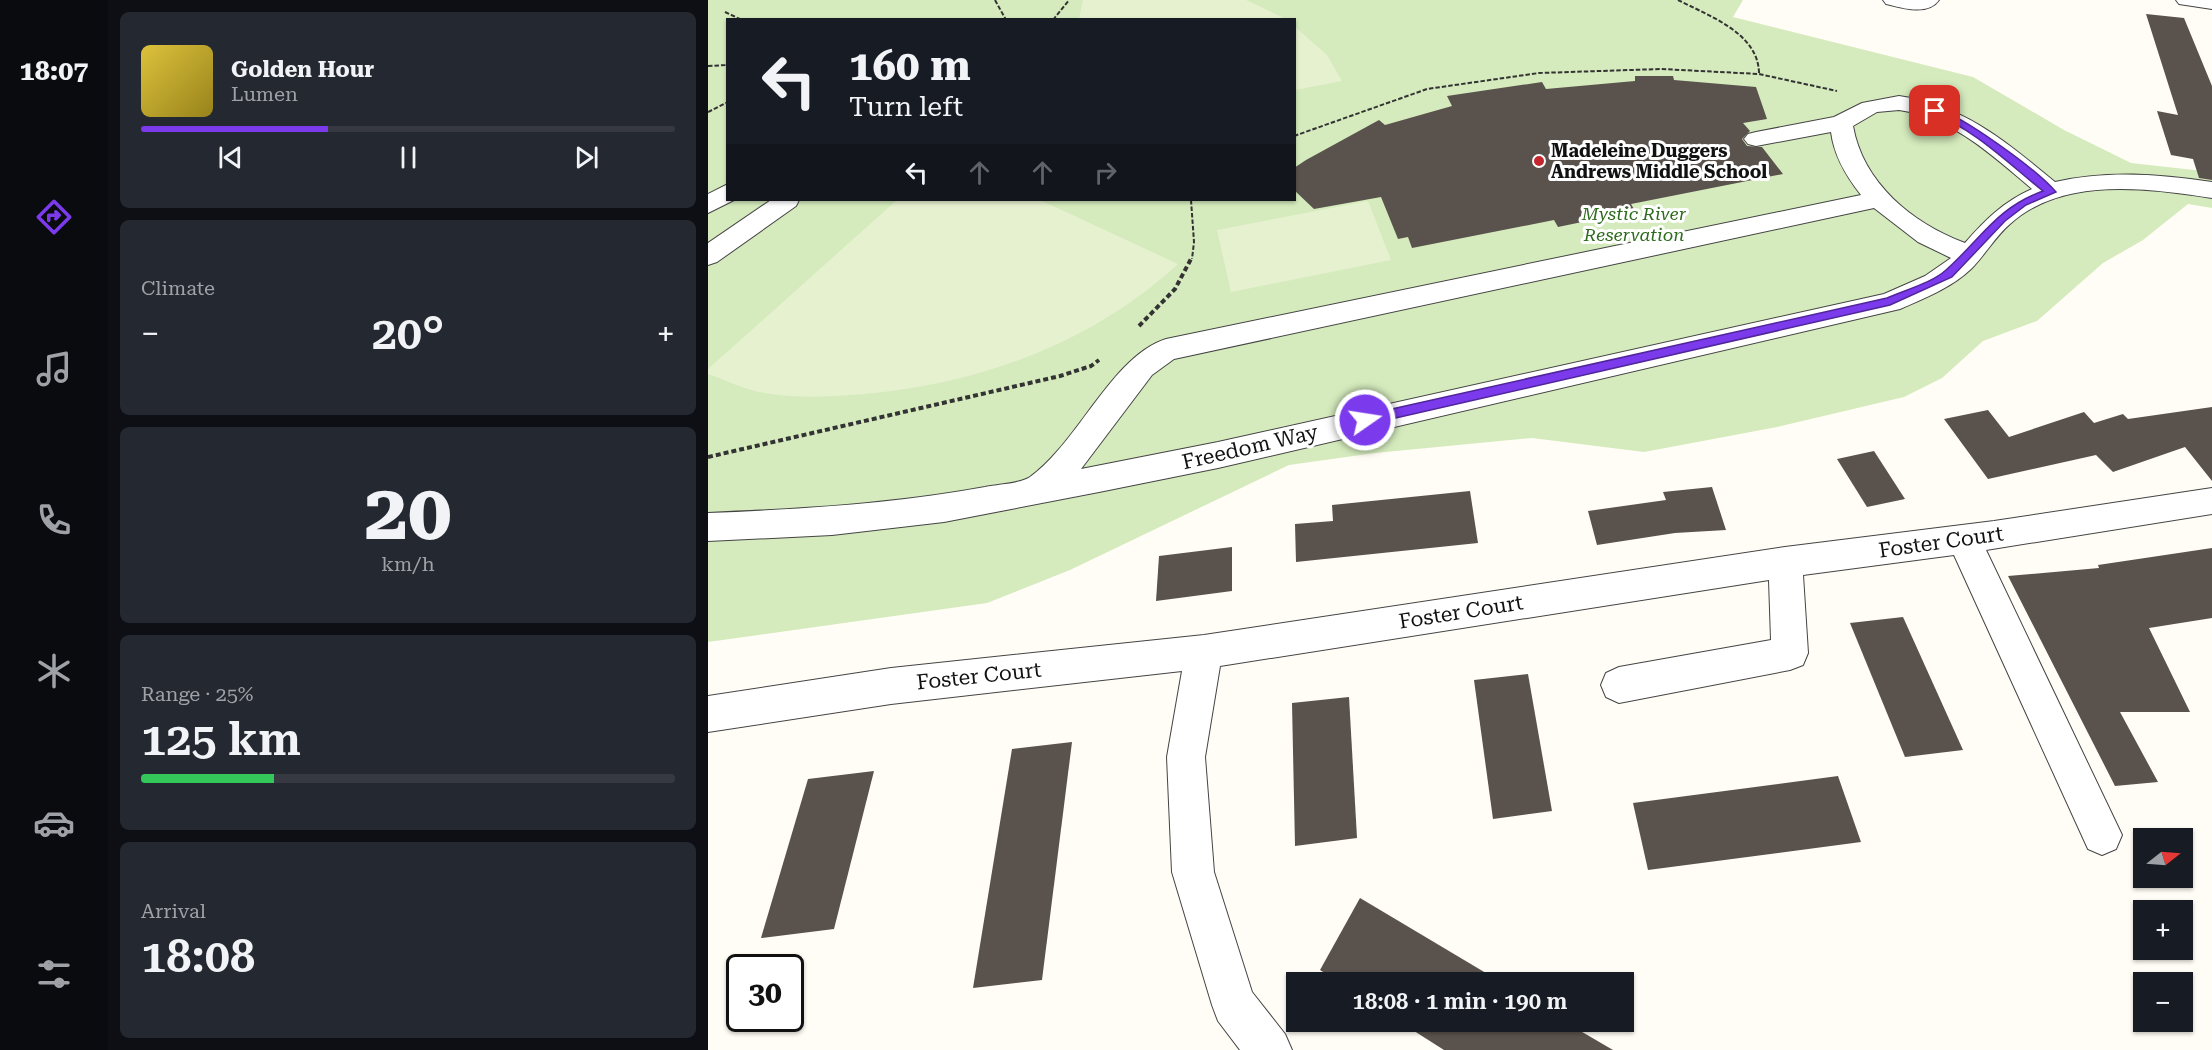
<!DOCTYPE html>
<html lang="en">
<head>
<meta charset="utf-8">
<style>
  body { margin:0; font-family:"Roboto Serif",serif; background:#242831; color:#f1f3f6; height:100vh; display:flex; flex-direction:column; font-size:22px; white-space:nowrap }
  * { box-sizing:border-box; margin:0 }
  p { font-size:20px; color:#9ea1a6 }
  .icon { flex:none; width:33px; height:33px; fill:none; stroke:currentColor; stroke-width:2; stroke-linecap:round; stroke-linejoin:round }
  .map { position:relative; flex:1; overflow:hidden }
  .details { display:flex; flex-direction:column; gap:12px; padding:12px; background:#0d0f14; width:600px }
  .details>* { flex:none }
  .banner { position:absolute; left:18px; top:18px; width:570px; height:183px; border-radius:0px; box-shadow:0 2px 4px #0004; background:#171b24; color:#f1f3f6; overflow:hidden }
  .needle { width:39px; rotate:73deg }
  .fabs { position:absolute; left:1425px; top:828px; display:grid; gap:12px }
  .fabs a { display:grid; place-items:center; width:60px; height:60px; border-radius:0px; background:#171b24; box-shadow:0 2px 4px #0004; font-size:30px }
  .speed { position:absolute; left:18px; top:954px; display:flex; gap:12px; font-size:30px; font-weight:700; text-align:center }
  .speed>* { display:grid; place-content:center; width:78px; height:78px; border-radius:50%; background:#171b24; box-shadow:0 2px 4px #0004; line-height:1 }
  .speed .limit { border:3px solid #111; border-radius:9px; background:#fff; color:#111 }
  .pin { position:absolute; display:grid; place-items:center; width:51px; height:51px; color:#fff; margin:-26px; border-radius:12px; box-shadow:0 3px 9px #0006 }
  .me { position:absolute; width:66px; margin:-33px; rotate:77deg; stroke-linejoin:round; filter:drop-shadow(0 0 4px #0008) }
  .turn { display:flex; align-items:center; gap:21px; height:126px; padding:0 24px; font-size:27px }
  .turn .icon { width:78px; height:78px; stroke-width:2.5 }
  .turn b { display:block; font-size:42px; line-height:51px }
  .lanes { display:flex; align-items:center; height:57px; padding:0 24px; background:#0003; justify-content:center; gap:30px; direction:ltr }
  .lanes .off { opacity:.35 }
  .big { font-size:45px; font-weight:600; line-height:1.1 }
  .details .card { flex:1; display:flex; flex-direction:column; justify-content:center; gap:9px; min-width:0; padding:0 21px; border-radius:9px; background:#242831 }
  .details .dial { align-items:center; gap:0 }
  .dial b { font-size:78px; line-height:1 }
  .song { display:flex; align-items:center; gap:18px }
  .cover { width:72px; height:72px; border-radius:9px; background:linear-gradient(135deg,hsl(50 70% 55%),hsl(50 70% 35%)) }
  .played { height:6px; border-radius:3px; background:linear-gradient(90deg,#7c3aed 35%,#363941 35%) }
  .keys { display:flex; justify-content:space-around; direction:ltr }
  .heat { display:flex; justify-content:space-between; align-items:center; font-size:33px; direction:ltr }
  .charge { height:9px; border-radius:4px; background:linear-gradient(90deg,#34c759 25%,#363941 0) }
  .trip { position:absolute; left:578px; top:972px; width:348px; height:60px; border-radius:0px; background:#171b24; box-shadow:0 2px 4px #0004; font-weight:600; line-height:60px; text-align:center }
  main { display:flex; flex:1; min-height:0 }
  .dock { display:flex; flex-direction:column; width:108px; justify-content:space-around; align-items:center; background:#090b0e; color:#9ea1a6 }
  .dock .icon { width:42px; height:42px }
  .dock .on { color:#7c3aed }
  .dock b { font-size:27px; color:#f1f3f6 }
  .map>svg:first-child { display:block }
</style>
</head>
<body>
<main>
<nav class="dock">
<b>18:07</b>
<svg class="icon on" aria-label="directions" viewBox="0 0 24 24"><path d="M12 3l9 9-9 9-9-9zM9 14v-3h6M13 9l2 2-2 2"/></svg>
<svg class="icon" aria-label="music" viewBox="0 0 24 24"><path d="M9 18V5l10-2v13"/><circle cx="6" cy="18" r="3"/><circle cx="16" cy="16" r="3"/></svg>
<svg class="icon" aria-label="phone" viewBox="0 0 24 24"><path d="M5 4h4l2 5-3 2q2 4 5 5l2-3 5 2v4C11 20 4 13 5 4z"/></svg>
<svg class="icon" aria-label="climate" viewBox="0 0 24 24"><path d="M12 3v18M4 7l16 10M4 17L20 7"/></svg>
<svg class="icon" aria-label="car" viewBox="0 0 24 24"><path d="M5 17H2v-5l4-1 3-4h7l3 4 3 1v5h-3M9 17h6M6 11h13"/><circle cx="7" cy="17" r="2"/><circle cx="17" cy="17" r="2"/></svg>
<svg class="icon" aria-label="filters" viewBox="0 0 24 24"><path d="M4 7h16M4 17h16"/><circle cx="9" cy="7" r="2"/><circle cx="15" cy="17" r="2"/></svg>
</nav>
<section class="details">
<div class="card">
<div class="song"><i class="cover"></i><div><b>Golden Hour</b><p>Lumen</p></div></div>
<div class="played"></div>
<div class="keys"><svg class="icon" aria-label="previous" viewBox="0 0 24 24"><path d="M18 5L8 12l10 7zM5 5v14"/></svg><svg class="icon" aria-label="pause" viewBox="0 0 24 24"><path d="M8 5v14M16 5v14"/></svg><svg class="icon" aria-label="next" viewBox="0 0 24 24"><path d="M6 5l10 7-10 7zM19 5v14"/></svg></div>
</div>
<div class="card"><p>Climate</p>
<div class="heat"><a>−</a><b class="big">20°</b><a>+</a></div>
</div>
<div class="card dial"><b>20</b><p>km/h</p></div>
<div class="card"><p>Range · 25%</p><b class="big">125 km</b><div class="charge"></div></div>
<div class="card"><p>Arrival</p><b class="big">18:08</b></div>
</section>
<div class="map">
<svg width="1504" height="1050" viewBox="0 0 1504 1050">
  <rect width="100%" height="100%" fill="#fffdf5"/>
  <path fill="#d5ebbd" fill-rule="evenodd" d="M0 0H1035L1025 17 1265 77 1356 130 1423 163 1504 172V208L1480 204 1435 240 1395 263 1329 321 1275 341 1234 378 1196 397 1069 427 936 452 824 438 667 453 581 465 362 570 279 603 0 642ZM20 20H586V200H20Z"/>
  <g fill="#e6f2cf">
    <polygon points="375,0 538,0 578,19 371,19"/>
    <polygon points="586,26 619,55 634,81 587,90"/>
    <path d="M189 200H332L470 264C384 343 272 384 156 394 120 397 82 399 47 391 31 387 15 379 0 374V369Z"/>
    <polygon points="660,201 683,260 523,292 509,230"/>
  </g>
  <g fill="#5a524d">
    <polygon points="1438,14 1476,18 1504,86 1504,180 1491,178 1485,159 1463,155 1449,111 1470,115"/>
    <polygon points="927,76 965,76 966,80 1048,87 1059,119 1035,123 1042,131 1034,139 1039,146 1054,147 1075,174 923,204 927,211 850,227 846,220 704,248 700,237 690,239 673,197 606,209 586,190 586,168 598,160 671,120 677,125 744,106 739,96 834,82 838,89 927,81"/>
    <polygon points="1504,407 1504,481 1477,447 1405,472 1388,455 1280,479 1236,419 1280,410 1301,437 1376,412 1386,423 1415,414 1420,419"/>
    <polygon points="1166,451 1197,499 1159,507 1129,459"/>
    <polygon points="1004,487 1018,530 967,533 889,545 880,511 958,500 955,492"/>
    <polygon points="762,491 770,543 588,562 587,524 625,521 624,505"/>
    <polygon points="524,547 524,591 448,601 451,556"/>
    <polygon points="1504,548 1504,618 1441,628 1482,712 1412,712 1450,782 1407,786 1300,576 1391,568 1390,565"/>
    <polygon points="1195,617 1255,750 1197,757 1142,623"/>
    <polygon points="820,674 844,811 785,819 766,680"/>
    <polygon points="641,697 649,838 587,846 584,703"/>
    <polygon points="364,742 334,980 265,988 304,749"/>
    <polygon points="166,771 126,929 53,938 100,779"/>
    <polygon points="1130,776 1153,842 940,870 925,803"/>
    <polygon points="652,898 793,982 631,982 612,970"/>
    <polygon points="692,1022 857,1022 905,1050 736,1050"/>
  </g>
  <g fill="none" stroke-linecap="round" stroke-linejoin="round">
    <defs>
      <g id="minor">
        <path d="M1175 0H1231C1220 16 1194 8 1178 4Z"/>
        <polygon points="1468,0 1504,0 1504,9 1471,4"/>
        <path d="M1191 96C1257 106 1297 141 1347 182 1399 170 1451 174 1504 182V198C1439 188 1355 176 1302 224 1287 237 1277 255 1263 269 1243 288 1217 298 1192 309L510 468 391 492 236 522 124 535 0 541V513C93 509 185 504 277 487 290 484 311 484 322 477 370 443 404 356 458 339L1153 195C1138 176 1126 156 1123 132L1048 146 1040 144 1036 139 1040 134 1048 132 1126 117 1154 103ZM1191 110C1245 118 1284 155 1324 189 1295 202 1277 220 1257 243 1204 223 1155 183 1145 126L1169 112ZM1166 208 1210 242 1243 258 1217 276 1176 294 510 442 373 469 444 375 466 359Z"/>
        <polygon points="20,184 20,200 26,200 0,213 0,194"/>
        <polygon points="63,200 91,200 88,206 9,262 0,265 0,243"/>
        <polygon points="1504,488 1504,514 1278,550 1414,835 1408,849 1394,855 1380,849 1246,555 1095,575 1100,653 1095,665 1082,670 911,703 898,697 893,685 898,673 911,667 1063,640 1061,580 512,666 497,757 506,872 544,992 577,1034 584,1050 532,1050 510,1021 504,1005 464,872 459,757 474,671 183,704 0,732 0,696 183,668 496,635 1077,547 1286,521"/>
      </g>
    </defs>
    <use href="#minor" stroke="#444" stroke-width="2"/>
    <g stroke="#333" stroke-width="2" stroke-dasharray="4.5 2" stroke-linecap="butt">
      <polyline points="287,0 298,20"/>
      <path d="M970 0C1001 16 1051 33 1051 74"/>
      <polyline points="17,12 34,20"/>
      <polyline points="345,20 361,0"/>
      <polyline points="0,66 20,65"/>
      <polyline points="0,112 20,102"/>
      <polyline points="586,136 719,89 831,73 953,69 1051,74 1129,91"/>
      <polyline points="483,200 486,242 484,259"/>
    </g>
    <g stroke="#333" stroke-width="4" stroke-dasharray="5 3" stroke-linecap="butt">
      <polyline points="431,326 467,289 484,257"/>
      <polyline points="0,457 352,376 383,366 391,360"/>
    </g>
    <use href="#minor" fill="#fff" fill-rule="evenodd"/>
  </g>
  <path fill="#7c3aed" stroke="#51269a" stroke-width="1.5" d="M1227 108C1255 116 1328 169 1348 192L1318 205 1297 221 1244 277 1182 305 657 425 652 424V417L657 415 1179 298C1197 290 1224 283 1238 270 1274 238 1288 208 1335 191 1301 164 1265 128 1224 113V109Z"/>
  <circle fill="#c4262e" stroke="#fff" stroke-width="2" cx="831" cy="161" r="6"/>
  <g text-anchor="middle" stroke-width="6" stroke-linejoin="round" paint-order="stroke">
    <g font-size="18" font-weight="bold" fill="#111" stroke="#fff" text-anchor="start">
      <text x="843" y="157">Madeleine Duggers<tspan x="843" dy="21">Andrews Middle School</tspan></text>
    </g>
    <g font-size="18" font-style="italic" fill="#2f6b1f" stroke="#fff">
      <text x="926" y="220">Mystic River<tspan x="926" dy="21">Reservation</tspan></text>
    </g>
    <g font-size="21" fill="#111" stroke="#fff">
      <text transform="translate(542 447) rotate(-13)" y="7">Freedom Way</text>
      <text transform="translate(1233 542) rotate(-8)" y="7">Foster Court</text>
      <text transform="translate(753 612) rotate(-9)" y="7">Foster Court</text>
      <text transform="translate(271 676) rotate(-6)" y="7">Foster Court</text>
    </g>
  </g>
</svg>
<div class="fabs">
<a><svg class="needle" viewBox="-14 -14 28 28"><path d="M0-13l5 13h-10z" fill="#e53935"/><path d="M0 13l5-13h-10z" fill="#9ea1a6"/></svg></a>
<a>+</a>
<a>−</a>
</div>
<div class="speed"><div class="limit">30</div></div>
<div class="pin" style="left:1227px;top:111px;background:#d93025"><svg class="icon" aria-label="arrive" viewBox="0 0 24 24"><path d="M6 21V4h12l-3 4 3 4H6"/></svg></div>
<svg class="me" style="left:657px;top:420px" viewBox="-20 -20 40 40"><circle r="17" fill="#7c3aed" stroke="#fff" stroke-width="3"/><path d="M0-11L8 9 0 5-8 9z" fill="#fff"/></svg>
<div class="trip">18:08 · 1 min · 190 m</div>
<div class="banner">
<div class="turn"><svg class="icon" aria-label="left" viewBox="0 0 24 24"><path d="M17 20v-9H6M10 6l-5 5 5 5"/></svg><div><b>160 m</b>Turn left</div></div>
<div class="lanes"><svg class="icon" aria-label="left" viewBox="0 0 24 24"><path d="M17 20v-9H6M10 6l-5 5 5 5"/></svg><svg class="icon off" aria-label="ahead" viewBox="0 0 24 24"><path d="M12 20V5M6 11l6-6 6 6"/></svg><svg class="icon off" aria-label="ahead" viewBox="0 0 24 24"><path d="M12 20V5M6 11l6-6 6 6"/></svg><svg class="icon off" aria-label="right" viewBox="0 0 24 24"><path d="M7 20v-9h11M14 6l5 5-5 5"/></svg></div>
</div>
</div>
</main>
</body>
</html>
